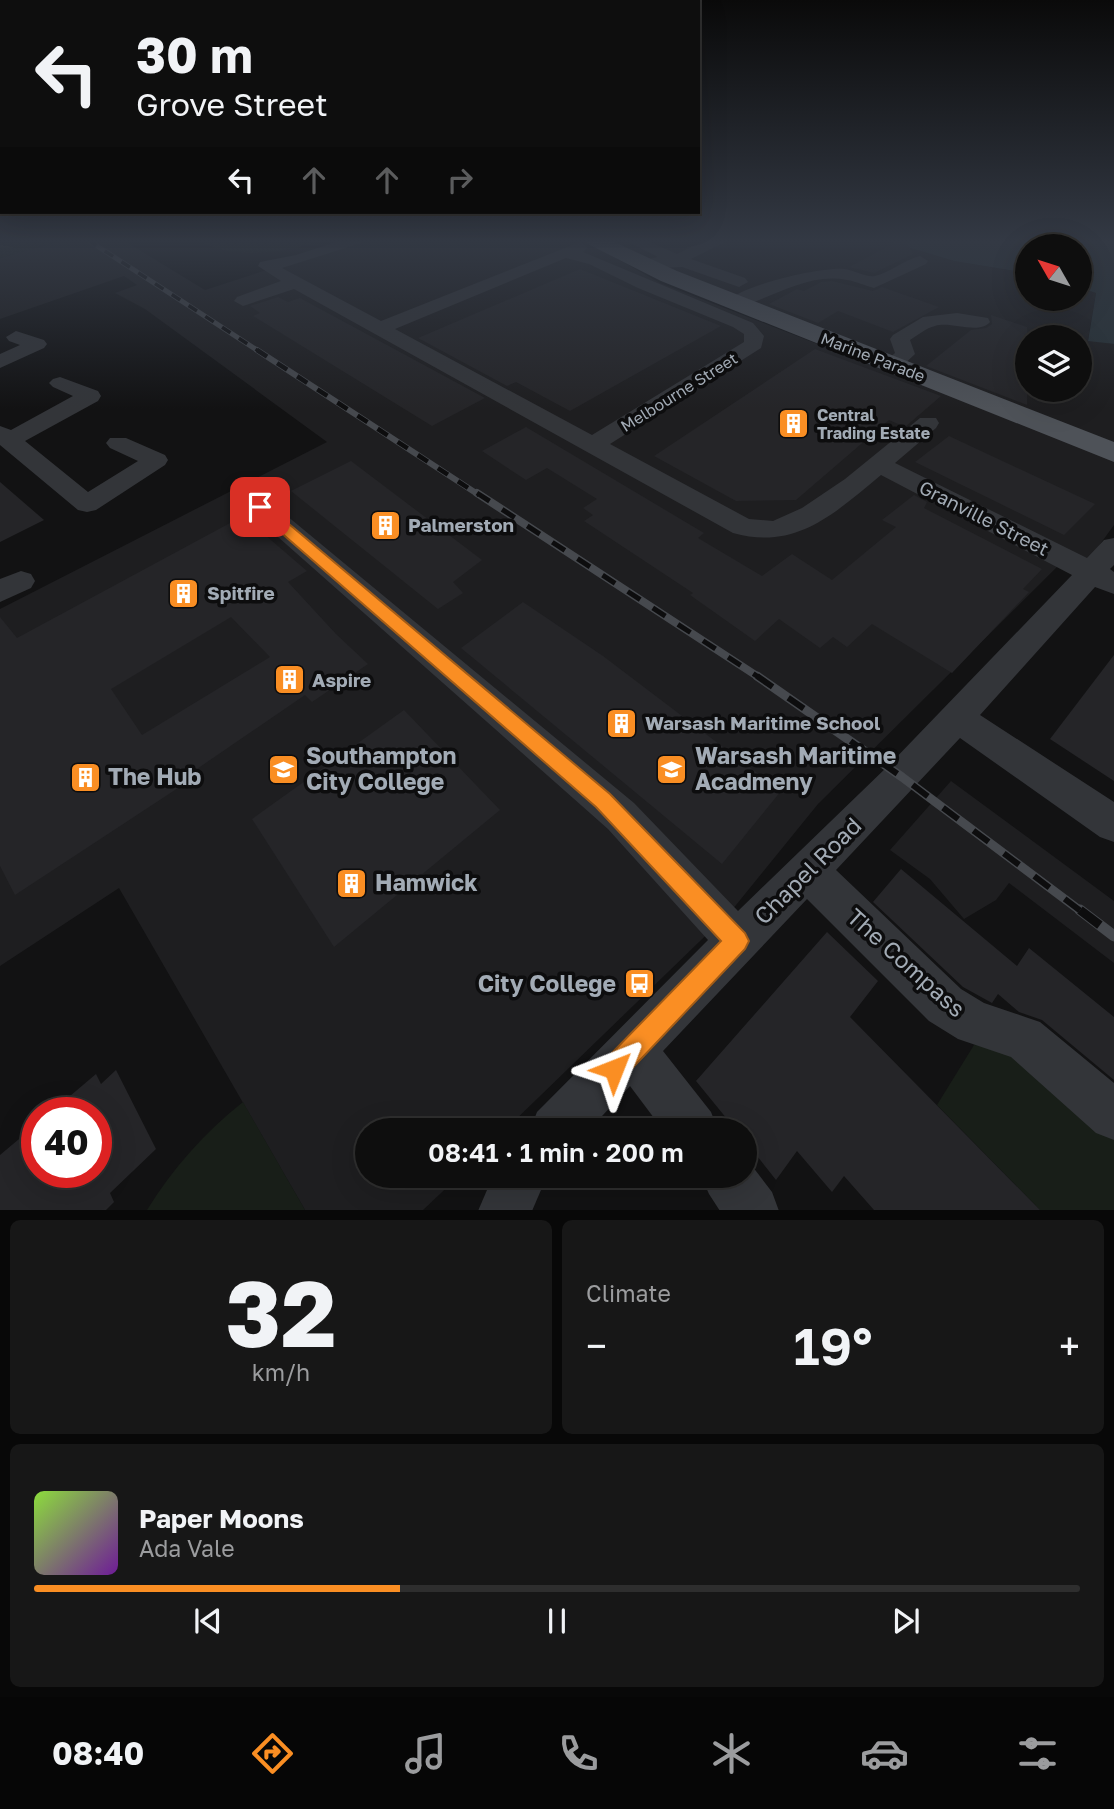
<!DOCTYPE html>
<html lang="en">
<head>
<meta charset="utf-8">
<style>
  body { margin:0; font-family:"Golos Text",sans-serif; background:#171717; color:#f1f3f6; height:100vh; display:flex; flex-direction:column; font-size:26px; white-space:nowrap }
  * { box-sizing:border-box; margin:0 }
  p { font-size:23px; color:#9b9c9e }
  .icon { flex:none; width:38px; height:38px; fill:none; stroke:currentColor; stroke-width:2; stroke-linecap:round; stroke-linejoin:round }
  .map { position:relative; height:1210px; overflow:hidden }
  .side { display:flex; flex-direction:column; gap:10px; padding:10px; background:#080808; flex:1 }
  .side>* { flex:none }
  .guide { position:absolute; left:0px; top:0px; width:700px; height:214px; box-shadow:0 7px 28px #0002,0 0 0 2px #2e2e2e; background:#0e0e0e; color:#f1f3f6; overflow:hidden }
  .needle { width:46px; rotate:309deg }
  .tools { position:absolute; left:1015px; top:234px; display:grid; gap:14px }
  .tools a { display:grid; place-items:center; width:77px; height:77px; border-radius:50%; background:#0e0e0e; box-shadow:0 7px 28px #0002,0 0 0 2px #2e2e2e; font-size:35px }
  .speed { position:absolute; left:21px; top:1097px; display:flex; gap:14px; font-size:35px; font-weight:700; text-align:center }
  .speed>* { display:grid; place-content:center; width:91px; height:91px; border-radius:50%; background:#0e0e0e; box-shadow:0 7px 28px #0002,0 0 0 2px #2e2e2e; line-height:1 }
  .speed .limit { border:10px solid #d22; background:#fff; color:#111 }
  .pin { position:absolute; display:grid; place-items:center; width:60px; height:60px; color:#fff; margin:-30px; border-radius:14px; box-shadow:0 4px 10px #0006 }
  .me { position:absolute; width:77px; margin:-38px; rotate:45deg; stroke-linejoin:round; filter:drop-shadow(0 0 5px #0008) }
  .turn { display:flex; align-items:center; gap:24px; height:147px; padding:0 21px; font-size:32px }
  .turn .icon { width:91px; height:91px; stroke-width:2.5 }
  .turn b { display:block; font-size:49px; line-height:60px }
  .lanes { display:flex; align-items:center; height:66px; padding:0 21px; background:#0003; justify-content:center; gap:35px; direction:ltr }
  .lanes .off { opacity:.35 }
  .big { font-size:52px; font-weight:600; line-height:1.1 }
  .side .tile { flex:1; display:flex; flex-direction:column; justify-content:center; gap:10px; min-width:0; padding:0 24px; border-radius:10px; background:#171717 }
  .side .dial { align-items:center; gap:0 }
  .dial b { font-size:91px; line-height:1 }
  .song { display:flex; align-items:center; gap:21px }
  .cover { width:84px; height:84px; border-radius:10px; background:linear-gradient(135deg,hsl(90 70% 55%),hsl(280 70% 35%)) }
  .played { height:7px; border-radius:4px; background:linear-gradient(90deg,#fa8e23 35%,#2e2e2e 35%) }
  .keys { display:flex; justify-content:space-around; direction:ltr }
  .heat { display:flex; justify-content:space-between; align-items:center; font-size:38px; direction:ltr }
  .side .tiles { flex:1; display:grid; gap:10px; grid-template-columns:1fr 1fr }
  .tile:last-child { grid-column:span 2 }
  .trip { position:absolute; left:355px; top:1118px; width:402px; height:70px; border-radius:35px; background:#0e0e0e; box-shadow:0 7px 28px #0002,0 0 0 2px #2e2e2e; font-weight:600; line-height:70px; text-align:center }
  .menu { display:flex; height:112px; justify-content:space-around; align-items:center; background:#060606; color:#9b9c9e }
  .menu .icon { width:49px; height:49px }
  .menu .selected { color:#fa8e23 }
  .menu b { font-size:32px; color:#f1f3f6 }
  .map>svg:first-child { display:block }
</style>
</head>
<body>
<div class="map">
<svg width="1114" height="1211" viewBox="0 0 1114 1211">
  <rect width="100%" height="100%" fill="#121213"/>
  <g fill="#1e1e20" fill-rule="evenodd">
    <polygon points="63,240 123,240 205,290 359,240 584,240 660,283 1114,459 1114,525 1080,572 1061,563 818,804 732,910 505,1130 368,1130 368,1176 459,1176 423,1210 305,1210 119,888 0,966 0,609 327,442 145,309 115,293 137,285 124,276 0,319 0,258"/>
    <path d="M609 240H884L954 261 1027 273V299H1080V288L1096 293 1088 340 1114 344V446L693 280ZM1027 338H1080V390H1027Z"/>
    <polygon points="951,781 1114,901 1114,963 1009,883 996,900 964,919 930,879 890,850"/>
  </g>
  <g fill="#181e18">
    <polygon points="0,240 63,240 0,258"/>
    <path d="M197 240H324C283 253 237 261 197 240Z"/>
    <polygon points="974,1045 997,1046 1114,1133 1114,1210 1040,1210 937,1105"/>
    <path d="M243 1102 305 1210H147C173 1168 204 1133 243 1102Z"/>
  </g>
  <polygon fill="#283338" points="884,240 1114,240 1114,344 1088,341 1096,293 1080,288 1080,247 1027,247 1027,273 954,261"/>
  <g fill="#252528" fill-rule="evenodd">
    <polygon points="900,240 905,240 913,254 874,273 849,267"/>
    <polygon points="580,269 721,326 570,411 516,382 507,386 418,338"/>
    <polygon points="832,281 873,291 882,287 939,307 893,332 838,311 818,323 769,304 797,289 804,291 821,282"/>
    <polygon points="278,297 288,302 300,298 485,398 432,426 253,316 260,313 250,306"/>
    <polygon points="991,315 1027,327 1027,405 926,366 971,330 986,328 992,324"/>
    <polygon points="815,349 941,396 905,427 889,420 796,500 736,501 654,456"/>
    <polygon points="526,427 704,533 698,538 762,576 792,554 832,580 896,527 882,520 914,495 927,502 924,508 1042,569 1023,589 1029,592 952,673 872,624 847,647 833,637 820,648 779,619 755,641 690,595 693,593 584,521 593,515 583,508 597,499 547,468 526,480 482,451"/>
    <polygon points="949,436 1095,504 1064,535 915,462"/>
    <polygon points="351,461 482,560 453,582 463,593 438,609 291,491"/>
    <polygon points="0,482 44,520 0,542"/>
    <path d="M243 516 307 571 288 582 336 634 368 664 312 702 305 695 175 784 178 788 15 895 0 866V617L17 638ZM231 617 270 657 142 735 111 689Z"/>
    <polygon points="523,602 603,656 781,791 722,864 461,648"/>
    <polygon points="1114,655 1114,781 1050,739"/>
    <polygon points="404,710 500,810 334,947 252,819"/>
    <polygon points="901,869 1017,966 1029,948 1114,1017 1114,1080 1042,1020 1019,1012 998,994 992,1003 963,987 873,902"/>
    <polygon points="827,932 878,981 850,1017 1040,1210 874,1210 844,1176 832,1192 797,1151 776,1180 746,1142 746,1130 736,1130 696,1081"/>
    <polygon points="116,1070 156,1149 110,1193 114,1202 106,1210 0,1210 0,1155 37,1124 37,1172 96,1172 96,1113 50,1113 96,1074 101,1084"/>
  </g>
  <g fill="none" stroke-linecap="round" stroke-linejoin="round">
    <g fill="#333539" fill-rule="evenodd">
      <path d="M342 240H364L361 243 282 268 381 321 580 242 588 247 583 252 753 323 764 336 761 348 610 444 749 519 773 521 802 508 845 479 920 418H936L939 423 936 428 895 463 1087 558 1104 540 1114 538V565L1110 569 1114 572V594L1095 587 980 715 1114 802V842L1100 837 960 738 836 870 961 989 984 1003 1040 1022 1114 1083V1140L1096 1133 1011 1057 958 1039 929 1021 807 899 663 1051 711 1112 718 1130H663L630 1086 589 1130H530L537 1112 708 940 608 829 251 513 247 507 251 501 260 499 269 501 634 803 738 911 889 765 1072 575 881 475C835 513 796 551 733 533L294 289 243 306 234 301 237 297 281 281 258 266 260 262 296 255ZM566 258 589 264 638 288 733 327 744 334V342L592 435 395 329Z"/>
      <polygon points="625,240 645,240 677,254 706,240 726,240 723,243 691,259 745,278 748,282 739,287 682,267 639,269 637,265 639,261 658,257"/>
      <path d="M920 256 928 261 926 264 874 288C865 286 856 281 847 280 808 272 771 299 735 308L726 303C740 285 821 267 844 269 854 270 867 278 875 276 891 272 904 260 920 256Z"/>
      <path d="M957 313 988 318 990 322C979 335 951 321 935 326 926 328 918 335 910 340L915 354 899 369H885L882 365 895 353 890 339 893 335 923 317Z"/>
      <polygon points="16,331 44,340 47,344 44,348 0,368 0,354 20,345 9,341 6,337"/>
      <polygon points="60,377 98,391 101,396 98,401 25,441 88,492 138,461 110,448 106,443 110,438 126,438 165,455 168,460 165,465 96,510 87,512 78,510 0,445 0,426 11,430 73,396 53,387 49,383 53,379"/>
      <polygon points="21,571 31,574 35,581 31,588 0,602 0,579"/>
      <polygon points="746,1158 772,1192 779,1211 720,1211 709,1194 701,1176 746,1176"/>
      <polygon points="493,1176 547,1176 532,1211 478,1211"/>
    </g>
    <polygon fill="#4e5258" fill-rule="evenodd" points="585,240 610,240 677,271 1114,442 1114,462 661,281 588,244"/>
    <defs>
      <polyline id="rail-far4" points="88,240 260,352"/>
      <polyline id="rail-far3" points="257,350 479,495"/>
      <polyline id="rail-far2" points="477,493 760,678"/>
      <polyline id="rail-far1" points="757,676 902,777 1082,912"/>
      <polyline id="rail" points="1080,910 1114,936"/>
    </defs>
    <use href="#rail-far4" stroke="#46494e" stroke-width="5"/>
    <use href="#rail-far3" stroke="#46494e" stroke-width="6"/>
    <use href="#rail-far2" stroke="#46494e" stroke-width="8"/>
    <use href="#rail-far1" stroke="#46494e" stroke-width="9"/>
    <use href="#rail" stroke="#46494e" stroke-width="11"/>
    <use href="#rail-far4" stroke="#0d0d0e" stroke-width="3.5" stroke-dasharray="10" stroke-linecap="butt"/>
    <use href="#rail-far3" stroke="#0d0d0e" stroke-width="4.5" stroke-dasharray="12" stroke-linecap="butt"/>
    <use href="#rail-far2" stroke="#0d0d0e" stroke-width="5" stroke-dasharray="15" stroke-linecap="butt"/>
    <use href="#rail-far1" stroke="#0d0d0e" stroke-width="6" stroke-dasharray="19" stroke-linecap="butt"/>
    <use href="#rail" stroke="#0d0d0e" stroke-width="9" stroke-dasharray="25" stroke-linecap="butt"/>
  </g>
  <linearGradient id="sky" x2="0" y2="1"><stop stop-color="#0a0a0a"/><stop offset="0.59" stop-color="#333944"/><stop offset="1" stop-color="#333944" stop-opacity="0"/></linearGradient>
  <rect width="1114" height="409" fill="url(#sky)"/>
  <polygon fill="#fa8e23" stroke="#a25c17" stroke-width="2" points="260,502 264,503 610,794 745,933 749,941 745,949 623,1078 614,1082 605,1078 601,1069 605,1060 721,941 596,807 255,510 255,503"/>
  <defs>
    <symbol id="building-square" viewBox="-11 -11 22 22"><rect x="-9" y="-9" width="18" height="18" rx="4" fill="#fa8e23" stroke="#0d0d0e"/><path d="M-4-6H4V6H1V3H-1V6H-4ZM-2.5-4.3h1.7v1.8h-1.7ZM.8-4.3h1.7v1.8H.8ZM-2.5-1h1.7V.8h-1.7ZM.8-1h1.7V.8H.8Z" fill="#fff"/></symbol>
    <symbol id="university-square" viewBox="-11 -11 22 22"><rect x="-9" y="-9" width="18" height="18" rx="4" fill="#fa8e23" stroke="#0d0d0e"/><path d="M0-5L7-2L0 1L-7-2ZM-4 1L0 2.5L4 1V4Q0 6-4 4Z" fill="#fff"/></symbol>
    <symbol id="bus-square" viewBox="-11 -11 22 22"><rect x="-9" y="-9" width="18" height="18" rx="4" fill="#fa8e23" stroke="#0d0d0e"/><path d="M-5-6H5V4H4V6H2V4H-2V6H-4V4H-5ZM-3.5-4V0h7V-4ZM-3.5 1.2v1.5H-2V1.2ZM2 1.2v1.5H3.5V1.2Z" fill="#fff"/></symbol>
  </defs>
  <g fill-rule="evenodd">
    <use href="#building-square" x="776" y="406" width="35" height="35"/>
    <use href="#building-square" x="368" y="508" width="35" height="35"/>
    <use href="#building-square" x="166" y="576" width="35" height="35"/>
    <use href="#building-square" x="272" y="662" width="35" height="35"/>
    <use href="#building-square" x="604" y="706" width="35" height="35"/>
    <use href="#university-square" x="266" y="752" width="35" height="35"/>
    <use href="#university-square" x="654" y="752" width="35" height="35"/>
    <use href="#building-square" x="68" y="760" width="35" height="35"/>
    <use href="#building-square" x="334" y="866" width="35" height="35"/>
    <use href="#bus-square" x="622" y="966" width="35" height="35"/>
  </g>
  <g text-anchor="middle" stroke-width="7" stroke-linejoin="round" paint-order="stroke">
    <g font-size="16" fill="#a2abb5" stroke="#0d0d0e">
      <text transform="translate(873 357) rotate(21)" y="6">Marine Parade</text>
      <text transform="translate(679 392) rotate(-32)" y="6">Melbourne Street</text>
    </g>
    <g font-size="16" font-weight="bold" fill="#a2abb5" stroke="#0d0d0e" text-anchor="start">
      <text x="817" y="421">Central<tspan x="817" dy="18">Trading Estate</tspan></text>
    </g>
    <g font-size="19" fill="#a2abb5" stroke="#0d0d0e">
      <text transform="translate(984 518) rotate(27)" y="7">Granville Street</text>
    </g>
    <g font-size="19" font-weight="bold" fill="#a2abb5" stroke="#0d0d0e" text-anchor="start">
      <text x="408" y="532">Palmerston</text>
      <text x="207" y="600">Spitfire</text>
      <text x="312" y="687">Aspire</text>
      <text x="645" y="730">Warsash Maritime School</text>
    </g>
    <g font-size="23" font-weight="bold" fill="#a2abb5" stroke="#0d0d0e" text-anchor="start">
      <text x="306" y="764">Southampton<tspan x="306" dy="26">City College</tspan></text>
      <text x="695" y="764">Warsash Maritime<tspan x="695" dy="26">Acadmeny</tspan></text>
      <text x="108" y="785">The Hub</text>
      <text x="375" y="891">Hamwick</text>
      <text x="616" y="992" text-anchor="end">City College</text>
    </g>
    <g font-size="23" fill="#a2abb5" stroke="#0d0d0e">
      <text transform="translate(808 871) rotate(-45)" y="8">Chapel Road</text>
      <text transform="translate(906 963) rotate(42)" y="8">The Compass</text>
    </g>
  </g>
</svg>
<div class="tools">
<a><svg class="needle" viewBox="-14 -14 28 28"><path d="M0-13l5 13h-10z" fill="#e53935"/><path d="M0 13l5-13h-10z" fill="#9b9c9e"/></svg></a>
<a><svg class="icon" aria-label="layers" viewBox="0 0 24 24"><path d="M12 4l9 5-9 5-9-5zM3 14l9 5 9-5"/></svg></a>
</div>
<div class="speed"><div class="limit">40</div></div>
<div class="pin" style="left:260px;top:507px;background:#d93025"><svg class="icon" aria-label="arrive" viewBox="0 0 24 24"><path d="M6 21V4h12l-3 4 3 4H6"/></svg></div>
<svg class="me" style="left:614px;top:1069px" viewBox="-20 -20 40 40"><path d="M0-17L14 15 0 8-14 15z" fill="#fa8e23" stroke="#fff" stroke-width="4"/></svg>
<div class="trip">08:41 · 1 min · 200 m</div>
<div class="guide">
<div class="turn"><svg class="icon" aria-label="left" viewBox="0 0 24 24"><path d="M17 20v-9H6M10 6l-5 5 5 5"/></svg><div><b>30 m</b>Grove Street</div></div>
<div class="lanes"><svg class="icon" aria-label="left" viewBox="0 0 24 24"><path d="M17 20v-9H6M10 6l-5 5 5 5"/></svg><svg class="icon off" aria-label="ahead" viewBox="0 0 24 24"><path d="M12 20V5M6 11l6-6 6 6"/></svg><svg class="icon off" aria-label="ahead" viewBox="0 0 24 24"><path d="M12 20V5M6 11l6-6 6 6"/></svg><svg class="icon off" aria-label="right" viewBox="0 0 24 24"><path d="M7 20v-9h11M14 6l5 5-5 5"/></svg></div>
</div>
</div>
<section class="side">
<div class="tiles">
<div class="tile dial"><b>32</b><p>km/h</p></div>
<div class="tile"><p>Climate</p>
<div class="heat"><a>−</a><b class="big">19°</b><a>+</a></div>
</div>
<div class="tile">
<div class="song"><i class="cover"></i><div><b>Paper Moons</b><p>Ada Vale</p></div></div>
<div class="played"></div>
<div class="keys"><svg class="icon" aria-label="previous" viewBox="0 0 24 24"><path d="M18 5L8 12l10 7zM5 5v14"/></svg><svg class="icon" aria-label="pause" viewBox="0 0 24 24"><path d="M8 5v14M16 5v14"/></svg><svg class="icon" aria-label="next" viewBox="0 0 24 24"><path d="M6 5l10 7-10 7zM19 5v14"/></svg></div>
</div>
</div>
</section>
<nav class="menu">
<b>08:40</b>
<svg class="icon selected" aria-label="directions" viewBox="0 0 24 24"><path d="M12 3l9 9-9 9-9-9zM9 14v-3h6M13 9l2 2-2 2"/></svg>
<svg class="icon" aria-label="music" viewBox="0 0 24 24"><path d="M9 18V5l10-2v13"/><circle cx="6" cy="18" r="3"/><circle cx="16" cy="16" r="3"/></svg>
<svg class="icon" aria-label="phone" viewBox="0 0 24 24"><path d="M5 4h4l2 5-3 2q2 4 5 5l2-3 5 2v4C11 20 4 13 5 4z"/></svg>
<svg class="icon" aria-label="climate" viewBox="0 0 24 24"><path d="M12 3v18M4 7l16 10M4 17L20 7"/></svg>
<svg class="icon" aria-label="car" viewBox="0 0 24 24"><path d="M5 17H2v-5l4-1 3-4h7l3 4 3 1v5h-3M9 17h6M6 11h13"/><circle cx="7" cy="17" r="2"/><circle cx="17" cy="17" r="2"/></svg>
<svg class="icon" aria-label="filters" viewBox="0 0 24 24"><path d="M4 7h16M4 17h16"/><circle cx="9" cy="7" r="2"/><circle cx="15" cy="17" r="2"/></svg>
</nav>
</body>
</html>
